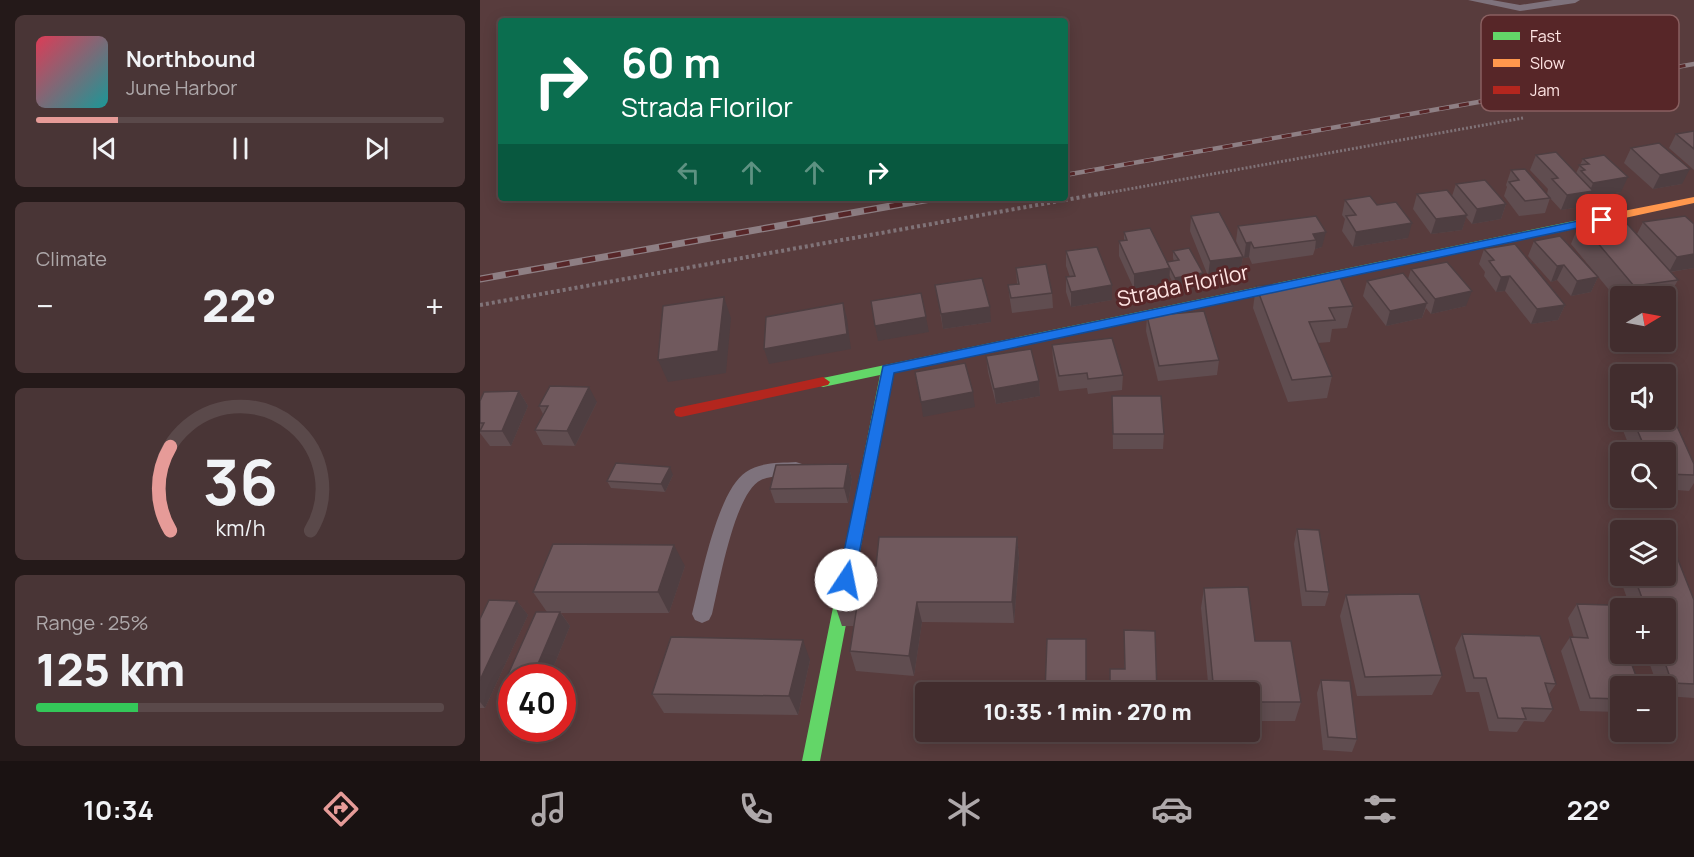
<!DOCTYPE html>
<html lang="en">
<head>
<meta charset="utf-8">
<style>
  body { margin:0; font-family:Manrope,sans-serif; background:#493536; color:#f1f3f6; height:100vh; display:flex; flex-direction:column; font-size:22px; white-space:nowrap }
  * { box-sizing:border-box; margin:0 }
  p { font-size:20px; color:#aea8aa }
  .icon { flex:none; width:33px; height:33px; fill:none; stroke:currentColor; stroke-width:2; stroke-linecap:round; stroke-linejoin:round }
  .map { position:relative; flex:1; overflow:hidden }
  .sheet { display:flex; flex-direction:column; gap:15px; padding:15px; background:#241919; width:480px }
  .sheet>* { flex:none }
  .top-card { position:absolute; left:18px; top:18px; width:570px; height:183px; border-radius:6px; box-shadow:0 3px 15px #0003,0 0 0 2px #5a494a; background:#0b6e4f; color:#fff; overflow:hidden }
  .needle { width:39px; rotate:80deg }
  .tools { position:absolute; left:1130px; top:286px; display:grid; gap:12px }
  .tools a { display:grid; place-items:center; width:66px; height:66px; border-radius:6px; background:#422d2e; box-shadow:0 3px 15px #0003,0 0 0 2px #5a494a; font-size:30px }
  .speed { position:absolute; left:18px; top:664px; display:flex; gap:12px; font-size:30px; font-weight:700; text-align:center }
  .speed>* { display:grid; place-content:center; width:78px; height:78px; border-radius:50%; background:#422d2e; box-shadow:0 3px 15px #0003,0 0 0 2px #5a494a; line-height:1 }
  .speed .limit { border:9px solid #d22; background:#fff; color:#111 }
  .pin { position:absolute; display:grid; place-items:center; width:51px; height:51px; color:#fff; margin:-26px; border-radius:12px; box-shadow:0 3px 9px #0006 }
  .me { position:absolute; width:66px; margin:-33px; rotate:11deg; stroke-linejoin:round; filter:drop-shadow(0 0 4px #0008) }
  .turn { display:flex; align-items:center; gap:21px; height:126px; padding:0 24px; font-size:27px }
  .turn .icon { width:78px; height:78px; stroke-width:2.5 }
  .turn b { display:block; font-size:42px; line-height:51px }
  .lanes { display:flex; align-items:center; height:57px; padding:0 24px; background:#0003; justify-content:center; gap:30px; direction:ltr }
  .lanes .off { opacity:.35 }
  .big { font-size:45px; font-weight:800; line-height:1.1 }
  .sheet .card { flex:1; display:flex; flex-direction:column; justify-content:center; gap:9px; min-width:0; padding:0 21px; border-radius:9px; background:#493536 }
  .sheet .dial { align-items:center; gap:0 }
  .dial svg { height:156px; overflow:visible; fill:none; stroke:#5a494a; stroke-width:7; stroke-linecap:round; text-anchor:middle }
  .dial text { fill:#f1f3f6; stroke:none }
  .song { display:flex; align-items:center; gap:18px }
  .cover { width:72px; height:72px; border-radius:9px; background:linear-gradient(135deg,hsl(350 70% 55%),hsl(180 70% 35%)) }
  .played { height:6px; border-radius:3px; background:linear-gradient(90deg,#e69b98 20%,#5a494a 20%) }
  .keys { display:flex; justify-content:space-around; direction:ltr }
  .heat { display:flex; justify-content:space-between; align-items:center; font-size:33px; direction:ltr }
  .charge { height:9px; border-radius:4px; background:linear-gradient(90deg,#34c759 25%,#5a494a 0) }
  .trip { position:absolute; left:435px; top:682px; width:345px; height:60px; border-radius:6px; background:#422d2e; box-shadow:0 3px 15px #0003,0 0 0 2px #5a494a; font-weight:800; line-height:60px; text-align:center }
  .tabs { display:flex; height:96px; justify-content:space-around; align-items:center; background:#1a1212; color:#aea8aa }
  .tabs .icon { width:42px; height:42px }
  .tabs .active { color:#e69b98 }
  .tabs b { font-size:27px; color:#f1f3f6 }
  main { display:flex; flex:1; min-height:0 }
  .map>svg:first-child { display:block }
</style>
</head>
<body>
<main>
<section class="sheet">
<div class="card">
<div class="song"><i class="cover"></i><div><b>Northbound</b><p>June Harbor</p></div></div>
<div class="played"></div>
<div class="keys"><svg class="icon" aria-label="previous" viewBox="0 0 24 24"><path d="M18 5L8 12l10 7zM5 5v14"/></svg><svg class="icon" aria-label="pause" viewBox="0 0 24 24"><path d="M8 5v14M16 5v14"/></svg><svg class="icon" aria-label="next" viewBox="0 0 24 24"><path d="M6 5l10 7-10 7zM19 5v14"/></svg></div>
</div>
<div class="card"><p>Climate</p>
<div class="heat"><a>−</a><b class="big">22°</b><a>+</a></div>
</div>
<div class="card dial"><svg viewBox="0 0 100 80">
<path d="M14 69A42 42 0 1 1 86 69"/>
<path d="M14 69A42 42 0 0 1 14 26" stroke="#e69b98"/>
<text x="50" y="56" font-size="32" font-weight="700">36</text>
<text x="50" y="72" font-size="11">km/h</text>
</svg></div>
<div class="card"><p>Range · 25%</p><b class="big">125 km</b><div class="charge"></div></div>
</section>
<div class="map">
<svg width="1214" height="761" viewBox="0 0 1214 761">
  <rect width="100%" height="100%" fill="#583c3d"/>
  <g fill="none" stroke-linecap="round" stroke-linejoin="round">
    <polyline stroke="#807378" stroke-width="3" stroke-dasharray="2 2" stroke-linecap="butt" points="616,195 1043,118"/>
    <polyline stroke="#807378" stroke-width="4" stroke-dasharray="3 3" stroke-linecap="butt" points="0,305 624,193"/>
    <g fill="#7e727c" fill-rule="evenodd">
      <polygon points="988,0 1012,0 1040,5 1073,0 1100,0 1095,3 1040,11"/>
      <path d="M316 462 322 464 325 469 322 474C309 478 293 474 281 480 254 493 239 586 232 614L229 620 222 623 215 620 212 614C221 580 237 491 266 472 280 462 300 463 316 462Z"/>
    </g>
    <polygon fill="#63d668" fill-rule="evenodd" points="1103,219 1107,221 1107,225 414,372 340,761 322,761 400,375 343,387 338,385 336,382 338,379"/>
    <polygon fill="#ff974d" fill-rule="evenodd" points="1214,197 1214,203 1103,227 1097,223 1103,219"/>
    <polygon fill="#b3261e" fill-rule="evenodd" points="343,377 350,382 348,385 201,417 196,416 194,412 196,408 201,407"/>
    <defs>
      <polyline id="rail-far1" points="585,175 1214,64"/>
      <polyline id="rail" points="0,279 456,198"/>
    </defs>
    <use href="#rail-far1" stroke="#8e7f84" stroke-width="4.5"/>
    <use href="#rail" stroke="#8e7f84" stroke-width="7"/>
    <use href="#rail-far1" stroke="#572628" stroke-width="3" stroke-dasharray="10" stroke-linecap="butt"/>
    <use href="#rail" stroke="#572628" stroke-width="4.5" stroke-dasharray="13" stroke-linecap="butt"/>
  </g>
  <g fill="#604d50">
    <polygon points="1214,131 1214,170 1189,148 1196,134"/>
    <polygon points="1151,148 1202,184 1173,189 1144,163"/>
    <polygon points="1056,155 1096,173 1103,159 1141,192 1111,197 1107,206 1081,210 1070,198 1065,213 1039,216 1024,196 1027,187 1026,185 1031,170 1067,194 1068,189 1050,170"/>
    <polygon points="976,184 1026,204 1021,219 992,224 986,217 982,230 951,234 933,209 937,194 972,196"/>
    <polygon points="865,200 897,205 928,238 873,247 862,231 865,219 862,215"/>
    <polygon points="711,216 763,257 760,272 728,276 710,231"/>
    <polygon points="836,216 842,247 835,249 833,255 772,264 769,257 764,258 756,241 758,226"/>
    <polygon points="1100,222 1157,234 1163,222 1214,224 1214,268 1191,272 1198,280 1186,301 1185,301 1185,297 1140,297 1140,303 1091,244"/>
    <polygon points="644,232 687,262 694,261 693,258 693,251 722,280 694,285 689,275 689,283 654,289 639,256 639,241 644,241"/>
    <polygon points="1054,241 1118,277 1111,292 1091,296 1077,280 1071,282 1048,256"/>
    <polygon points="1004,249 1085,305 1078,320 1051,324 1025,291 1016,292 1004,276 1005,272 999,264"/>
    <polygon points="586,251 632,285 632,300 591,307 586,292 586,277 590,277 586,266"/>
    <polygon points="536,268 572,293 573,308 532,313 530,300 528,285 537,284"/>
    <polygon points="931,269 986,306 951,314 946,308 942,318 906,326 883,296 887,281 928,279"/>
    <polygon points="455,285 511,322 463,329"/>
    <polygon points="776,286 873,306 867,328 852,329 850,342 838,343 852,376 847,398 808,402 773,308"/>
    <polygon points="667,316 739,360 737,375 678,381 666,331"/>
    <polygon points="572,345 643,375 642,390 608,394 607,388 579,391 573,360"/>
    <polygon points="506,356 559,381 560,396 516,404 508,372"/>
    <polygon points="39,391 48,406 31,446 10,446 0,433 0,401"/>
    <polygon points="632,396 684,434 683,449 633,449"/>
    <polygon points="117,402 95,446 63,445 55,430 63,414 59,406"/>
    <polygon points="1140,414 1140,420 1185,420 1214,464 1214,483 1209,491 1185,489 1185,453 1152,453 1138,418"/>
    <polygon points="368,464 372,479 368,503 295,503 290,489"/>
    <polygon points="193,475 185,492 131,488 127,481"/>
    <polygon points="817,529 849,592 845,606 822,606 814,544"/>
    <polygon points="537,537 539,558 534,623 442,622 434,676 376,671 370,651 374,626 362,626 355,605 396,566"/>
    <polygon points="1140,540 1140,576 1185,576 1214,600 1214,698 1185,696 1185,687 1178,687 1166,654 1185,654 1185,609 1151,609 1131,554"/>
    <polygon points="205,566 189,613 81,613 90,626 69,678 32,678 32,712 29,712 17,699 67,612 53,592"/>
    <polygon points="724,588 775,641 821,702 815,721 770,721 770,693 729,693 721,608"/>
    <polygon points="866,595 962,675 952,695 877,696 860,616"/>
    <polygon points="37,601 48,615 5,708 0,708 0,619"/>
    <polygon points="1097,604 1140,687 1140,712 1100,711 1081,651 1090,637 1094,638 1088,618"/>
    <polygon points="644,630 677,693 644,669"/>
    <polygon points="982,634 1076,684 1069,694 1073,709 1064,722 1044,721 1037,732 1009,731 999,692 986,692 975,648"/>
    <polygon points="330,660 318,715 184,713 172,694"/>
    <polygon points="841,680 877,739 872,752 843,750 837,693"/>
    <polygon points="549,732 607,732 607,743 550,744"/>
    <polygon points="635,732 676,732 676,733"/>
  </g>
  <g fill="#4e3e41">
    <polygon points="1210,169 1202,184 1173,189 1180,175"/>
    <polygon points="1148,177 1141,192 1111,197 1107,206 1081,210 1087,195 1110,191 1113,183"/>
    <polygon points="1026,204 1021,219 992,224 997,209"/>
    <polygon points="987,215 982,230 951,234 956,219"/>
    <polygon points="932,223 928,238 873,247 876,232"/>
    <polygon points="846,232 842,247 835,249 836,240 833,234"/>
    <polygon points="771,242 769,257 764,258 766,243"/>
    <polygon points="1214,254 1214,268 1189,272 1197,257"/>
    <polygon points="763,257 760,272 728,276 730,261"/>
    <polygon points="1084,265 1077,280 1071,282 1077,266"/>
    <polygon points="690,268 689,283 654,289 654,274"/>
    <polygon points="723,273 722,280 694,285 695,278"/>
    <polygon points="1030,276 1025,291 1016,292 1021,277"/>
    <polygon points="1118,277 1111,292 1091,296 1097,281"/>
    <polygon points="632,285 632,300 591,307 591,292"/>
    <polygon points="992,291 986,306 951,314 955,299"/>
    <polygon points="244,297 251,318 246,373 188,382 178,360"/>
    <polygon points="363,303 367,318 371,349 289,364 284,349"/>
    <polygon points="947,303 942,318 906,326 910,311"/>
    <polygon points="1085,305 1078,320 1051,324 1057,309"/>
    <polygon points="510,307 511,322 463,329 461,314"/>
    <polygon points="446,317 449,332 398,341 395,326"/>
    <polygon points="559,381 560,396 516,404 514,389"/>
    <polygon points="109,387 117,402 95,446 87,431"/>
    <polygon points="39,391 48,406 31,446 22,431"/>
    <polygon points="493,392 495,407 443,417 441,402"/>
    <polygon points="368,464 372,479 368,503 364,488"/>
    <polygon points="190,467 193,475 185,492 181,484"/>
    <polygon points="537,537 539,558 534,623 532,602"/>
    <polygon points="194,545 205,566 189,613 178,592"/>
    <polygon points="37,601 48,615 5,708 0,702 0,680"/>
    <polygon points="437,602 442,622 434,676 429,656"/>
    <polygon points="80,612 90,626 69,678 52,678"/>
    <polygon points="323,640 330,660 318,715 309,696"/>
  </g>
  <g fill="#70595d" stroke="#4e3e41" stroke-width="1.5">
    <polygon points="1214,131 1214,149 1196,134"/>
    <polygon points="1179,143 1210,169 1180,175 1151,148"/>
    <polygon points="1076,152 1113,191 1087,195 1072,179 1078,178 1056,155"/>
    <polygon points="1124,155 1148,177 1113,183 1101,171 1105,170 1099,165 1109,164 1103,159"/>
    <polygon points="1045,169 1070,198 1045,201 1029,182 1039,180 1031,170"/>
    <polygon points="1005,180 1026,204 997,209 976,184"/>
    <polygon points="967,190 987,215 956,219 937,194"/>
    <polygon points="890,196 897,205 916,202 932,223 876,232 866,216 876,215 865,200"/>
    <polygon points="739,212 763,257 730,261 711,216"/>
    <polygon points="836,216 846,232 833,234 836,240 774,248 771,242 766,243 758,226"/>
    <polygon points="1205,216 1214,224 1214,254 1197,257 1163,222"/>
    <polygon points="1141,217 1198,280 1154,286 1100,222"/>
    <polygon points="670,228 690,268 654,274 639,241 647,240 644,232"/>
    <polygon points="1080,236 1118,277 1097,281 1084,265 1077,266 1054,241"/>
    <polygon points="1035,244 1085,305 1057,309 1030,276 1021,277 1009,261 1014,260 1004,249"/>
    <polygon points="617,247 632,285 591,292 586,277 595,276 586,251"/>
    <polygon points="709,248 723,273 695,278 687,262 699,260 693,251"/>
    <polygon points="967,262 992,291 955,299 931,269"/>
    <polygon points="566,264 572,293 531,298 528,285 539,284 536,268"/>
    <polygon points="923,273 947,303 910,311 887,281"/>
    <polygon points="502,278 510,307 461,314 455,285"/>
    <polygon points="860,278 873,306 849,308 855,320 829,322 852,376 812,380 776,286"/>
    <polygon points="441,293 446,317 395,326 391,301"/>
    <polygon points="244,297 238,351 178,360 183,306"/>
    <polygon points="363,303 367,334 284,349 286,317"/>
    <polygon points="724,311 739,360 679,366 667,316"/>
    <polygon points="632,338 643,375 608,379 607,373 579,376 572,345"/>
    <polygon points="551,349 559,381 514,389 506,356"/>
    <polygon points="485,363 493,392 441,402 435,372"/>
    <polygon points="70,386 109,387 87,431 55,430 68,406 59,406"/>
    <polygon points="39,391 22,431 0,431 4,423 0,423 0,401 4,392"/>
    <polygon points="632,396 681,396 684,434 633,434"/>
    <polygon points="1185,404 1187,404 1214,464 1214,475 1185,474 1185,453 1167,453 1153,420 1185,420"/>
    <polygon points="136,463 190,467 181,484 127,481"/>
    <polygon points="368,464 364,488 290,489 296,465"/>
    <polygon points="817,529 839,530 849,592 826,591"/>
    <polygon points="399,537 537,537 532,602 437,602 429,656 370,651 377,606 355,605 363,565 396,566"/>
    <polygon points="1185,542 1191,542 1214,600 1214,684 1192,683 1182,654 1185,654 1185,609 1166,609 1154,576 1185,576"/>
    <polygon points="73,544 194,545 178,592 53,592"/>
    <polygon points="768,587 775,641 811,641 821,702 770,702 770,693 734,693 724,588"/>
    <polygon points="939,594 962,675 885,677 866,595"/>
    <polygon points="9,600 37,601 0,680 0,619"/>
    <polygon points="1097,604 1129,605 1140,633 1140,654 1148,654 1160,687 1140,687 1140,699 1110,698 1090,637 1108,638"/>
    <polygon points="56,612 80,612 52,678 32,678 32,699 17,699"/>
    <polygon points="644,630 675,631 677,693 630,693 630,669 645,669"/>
    <polygon points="982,634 1060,636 1076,684 1065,683 1073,709 1042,708 1046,719 1018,718 1006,678 994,678"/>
    <polygon points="191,637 323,640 309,696 172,694"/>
    <polygon points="567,639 606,639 606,693 550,693 550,692 565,692"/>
    <polygon points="841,680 870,681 877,739 848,737"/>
  </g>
  <polygon fill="#1a73e8" stroke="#114b97" stroke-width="1.5" points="1122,216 1126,217 1126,222 414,373 374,580 372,585 361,585 358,580 403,366"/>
  <g text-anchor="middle" stroke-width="6" stroke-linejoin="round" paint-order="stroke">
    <g font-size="21" fill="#ffe5e4" stroke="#572628">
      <text transform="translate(703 286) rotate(-12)" y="7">Strada Florilor</text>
    </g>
  </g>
  <rect x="1001" y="15" width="198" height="96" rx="9" fill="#572628" stroke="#895f60" stroke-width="1.5"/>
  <rect x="1013" y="32" width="27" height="8" fill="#63d668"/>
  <rect x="1013" y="59" width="27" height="8" fill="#ff974d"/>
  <rect x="1013" y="86" width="27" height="8" fill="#b3261e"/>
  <g font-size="16" fill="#ffe5e4">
    <text x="1050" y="42">Fast</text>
    <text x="1050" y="69">Slow</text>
    <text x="1050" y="96">Jam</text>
  </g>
</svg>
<div class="tools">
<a><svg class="needle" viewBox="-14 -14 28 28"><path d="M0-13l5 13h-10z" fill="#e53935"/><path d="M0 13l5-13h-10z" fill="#aea8aa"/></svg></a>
<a><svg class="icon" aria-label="sound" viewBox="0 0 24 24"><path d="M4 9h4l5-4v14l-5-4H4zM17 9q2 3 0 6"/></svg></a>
<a><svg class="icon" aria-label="search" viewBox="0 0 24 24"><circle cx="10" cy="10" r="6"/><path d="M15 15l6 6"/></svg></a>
<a><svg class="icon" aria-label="layers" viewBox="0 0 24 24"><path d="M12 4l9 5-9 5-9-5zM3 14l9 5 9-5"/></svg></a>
<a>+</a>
<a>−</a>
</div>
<div class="speed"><div class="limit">40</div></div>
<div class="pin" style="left:1122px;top:220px;background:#d93025"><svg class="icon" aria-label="arrive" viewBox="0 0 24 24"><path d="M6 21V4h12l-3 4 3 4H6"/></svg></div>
<svg class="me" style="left:366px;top:580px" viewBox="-20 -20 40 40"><circle r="19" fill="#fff"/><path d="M0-13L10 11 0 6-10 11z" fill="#1a73e8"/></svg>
<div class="trip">10:35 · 1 min · 270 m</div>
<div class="top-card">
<div class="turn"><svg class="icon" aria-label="right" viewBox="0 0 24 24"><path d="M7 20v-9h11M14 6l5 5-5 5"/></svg><div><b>60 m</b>Strada Florilor</div></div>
<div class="lanes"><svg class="icon off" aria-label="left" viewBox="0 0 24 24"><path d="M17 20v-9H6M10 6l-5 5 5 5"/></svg><svg class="icon off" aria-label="ahead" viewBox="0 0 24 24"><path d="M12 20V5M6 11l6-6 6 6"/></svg><svg class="icon off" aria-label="ahead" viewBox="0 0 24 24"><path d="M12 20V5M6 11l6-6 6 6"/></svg><svg class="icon" aria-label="right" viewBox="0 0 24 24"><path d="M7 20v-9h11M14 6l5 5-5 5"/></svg></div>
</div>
</div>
</main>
<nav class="tabs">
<b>10:34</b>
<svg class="icon active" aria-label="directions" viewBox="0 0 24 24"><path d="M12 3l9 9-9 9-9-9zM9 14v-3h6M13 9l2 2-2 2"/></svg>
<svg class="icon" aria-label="music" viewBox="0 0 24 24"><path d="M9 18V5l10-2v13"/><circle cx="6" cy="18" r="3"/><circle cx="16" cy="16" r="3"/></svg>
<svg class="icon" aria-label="phone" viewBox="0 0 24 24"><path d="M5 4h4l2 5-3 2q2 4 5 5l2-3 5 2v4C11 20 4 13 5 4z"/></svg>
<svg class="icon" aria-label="climate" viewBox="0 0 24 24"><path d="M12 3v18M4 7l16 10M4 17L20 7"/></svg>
<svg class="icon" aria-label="car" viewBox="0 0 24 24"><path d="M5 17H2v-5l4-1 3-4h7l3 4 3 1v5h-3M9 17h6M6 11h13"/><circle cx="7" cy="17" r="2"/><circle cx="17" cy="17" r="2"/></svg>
<svg class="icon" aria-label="filters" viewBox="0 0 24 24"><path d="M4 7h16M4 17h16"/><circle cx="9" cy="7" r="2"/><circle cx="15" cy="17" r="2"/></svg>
<b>22°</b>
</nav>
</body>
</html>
